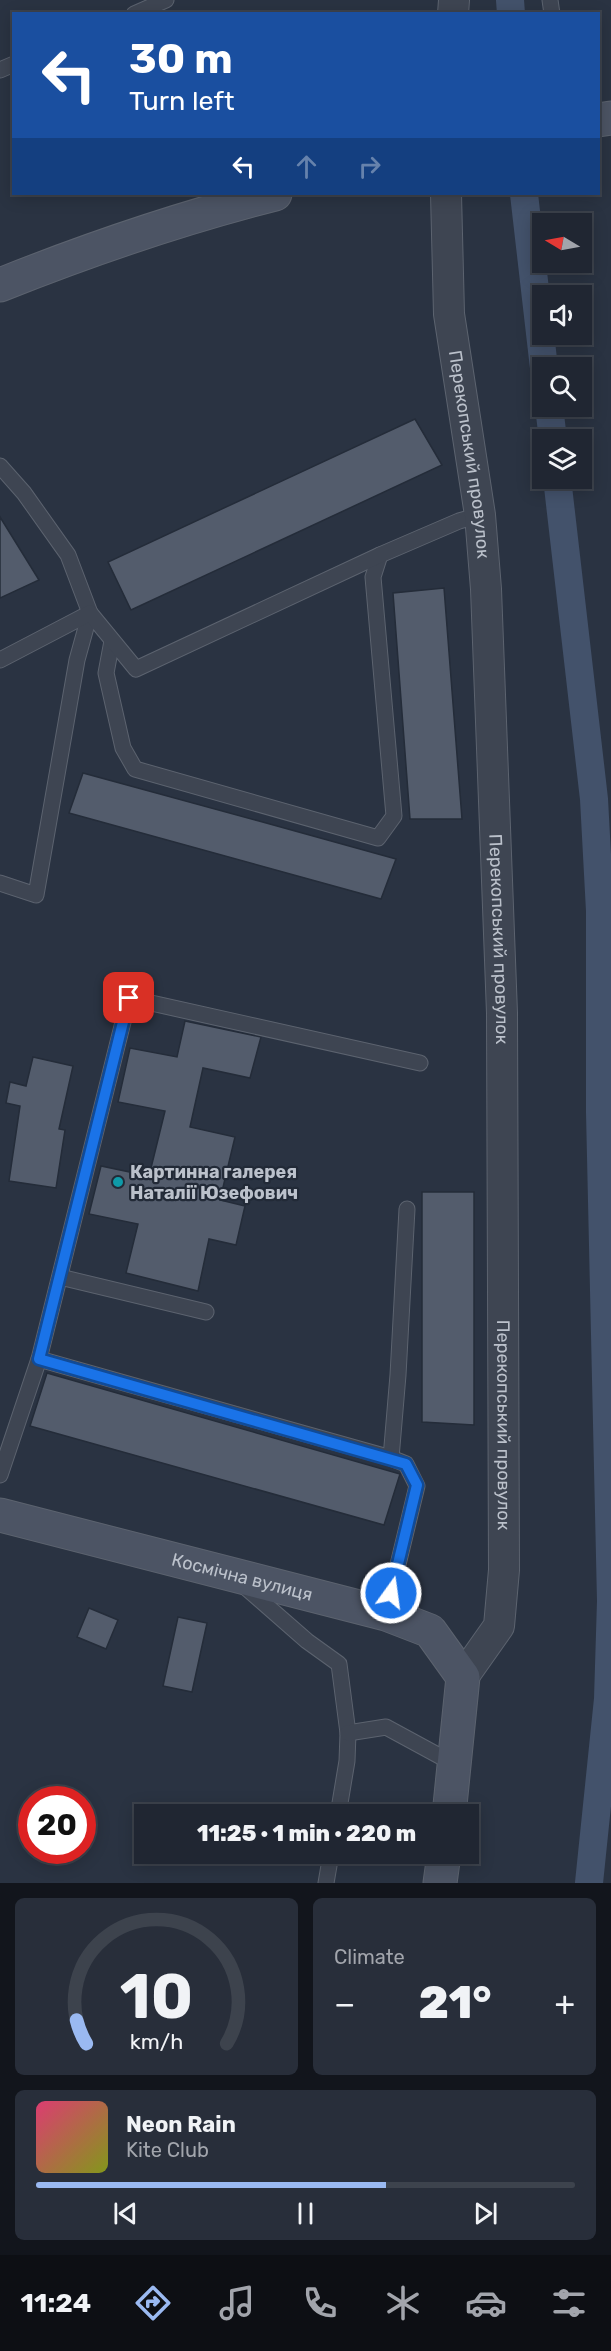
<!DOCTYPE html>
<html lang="en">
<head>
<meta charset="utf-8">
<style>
  body { margin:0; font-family:Rubik,sans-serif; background:#282e3a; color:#f1f3f6; height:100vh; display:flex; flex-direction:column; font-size:22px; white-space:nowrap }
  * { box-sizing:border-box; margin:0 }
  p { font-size:20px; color:#a2a5ac }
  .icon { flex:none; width:33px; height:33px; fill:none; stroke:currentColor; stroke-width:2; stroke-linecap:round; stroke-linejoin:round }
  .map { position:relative; height:1883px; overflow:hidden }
  .panel { display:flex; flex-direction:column; gap:15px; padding:15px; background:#12151c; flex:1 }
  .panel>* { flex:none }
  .guide { position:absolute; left:12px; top:12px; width:588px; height:183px; border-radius:0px; box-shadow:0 3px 15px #0003,0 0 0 2px #3d434d; background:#1a4fa0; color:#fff; overflow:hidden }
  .needle { width:39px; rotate:280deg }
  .tools { position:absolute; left:532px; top:213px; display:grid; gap:12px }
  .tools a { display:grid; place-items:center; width:60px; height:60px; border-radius:0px; background:#202632; box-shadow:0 3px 15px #0003,0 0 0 2px #3d434d; font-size:30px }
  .speed { position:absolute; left:18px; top:1786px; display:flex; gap:12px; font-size:30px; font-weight:700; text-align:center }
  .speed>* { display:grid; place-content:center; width:78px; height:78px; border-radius:50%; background:#202632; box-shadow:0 3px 15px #0003,0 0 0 2px #3d434d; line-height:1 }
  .speed .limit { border:9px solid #d22; background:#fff; color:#111 }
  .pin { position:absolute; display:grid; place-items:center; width:51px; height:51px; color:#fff; margin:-26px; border-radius:12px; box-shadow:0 3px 9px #0006 }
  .me { position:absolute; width:66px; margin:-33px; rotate:14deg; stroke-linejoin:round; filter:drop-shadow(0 0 4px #0008) }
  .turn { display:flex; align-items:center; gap:21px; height:126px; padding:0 18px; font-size:27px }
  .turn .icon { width:78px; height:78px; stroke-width:2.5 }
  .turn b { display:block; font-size:42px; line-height:51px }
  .lanes { display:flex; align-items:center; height:57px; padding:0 18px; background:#0003; justify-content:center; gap:30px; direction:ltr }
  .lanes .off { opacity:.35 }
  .big { font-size:45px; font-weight:800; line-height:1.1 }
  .panel .card { flex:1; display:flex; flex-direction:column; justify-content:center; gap:9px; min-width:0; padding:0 21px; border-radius:9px; background:#282e3a }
  .panel .dial { align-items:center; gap:0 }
  .dial svg { height:156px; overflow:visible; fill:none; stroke:#3d434d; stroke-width:7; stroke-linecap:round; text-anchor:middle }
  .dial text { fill:#f1f3f6; stroke:none }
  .song { display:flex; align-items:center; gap:18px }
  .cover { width:72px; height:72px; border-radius:9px; background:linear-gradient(135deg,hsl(340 70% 55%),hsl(70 70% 35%)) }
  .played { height:6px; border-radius:3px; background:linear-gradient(90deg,#9ab9f1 65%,#3d434d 65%) }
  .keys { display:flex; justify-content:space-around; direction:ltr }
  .heat { display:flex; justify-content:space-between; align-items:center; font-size:33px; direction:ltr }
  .panel .tiles { flex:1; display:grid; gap:15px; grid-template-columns:1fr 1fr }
  .card:last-child { grid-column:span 2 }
  .trip { position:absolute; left:134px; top:1804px; width:345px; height:60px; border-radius:0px; background:#202632; box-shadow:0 3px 15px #0003,0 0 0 2px #3d434d; font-weight:800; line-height:60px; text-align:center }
  .tabs { display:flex; height:96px; justify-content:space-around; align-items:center; background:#0d0f14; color:#a2a5ac }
  .tabs .icon { width:42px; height:42px }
  .tabs .active { color:#9ab9f1 }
  .tabs b { font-size:27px; color:#f1f3f6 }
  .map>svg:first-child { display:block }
</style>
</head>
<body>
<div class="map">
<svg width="611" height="1883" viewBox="0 0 611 1883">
  <rect width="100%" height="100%" fill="#2a3342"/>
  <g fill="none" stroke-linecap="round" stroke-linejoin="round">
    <g stroke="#43526b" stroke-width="28">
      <polyline points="510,0 511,14"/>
      <polyline points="524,194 544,368"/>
      <polyline points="549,406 553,440"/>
      <polyline points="557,478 594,799 600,911 600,1112 611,1601 608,1699 589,1883"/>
    </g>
  </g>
  <g fill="#535c6c" stroke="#242c39" stroke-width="1.5">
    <polygon points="415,419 442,465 131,610 108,562"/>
    <polygon points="0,517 39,580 0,598"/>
    <polygon points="444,588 462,819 410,819 393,593"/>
    <polygon points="83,773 259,821 396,859 381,899 69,813"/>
    <polygon points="185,1021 261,1037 250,1078 203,1068 190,1127 235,1137 220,1200 245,1206 236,1245 209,1239 198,1291 126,1273 138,1224 89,1214 101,1166 149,1176 165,1111 118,1102 130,1048 177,1057"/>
    <polygon points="33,1057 73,1066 59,1129 65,1130 56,1188 9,1181 20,1106 6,1103 10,1082 26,1086"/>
    <polygon points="422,1192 474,1192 474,1425 422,1422"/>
    <polygon points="47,1373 400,1474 384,1525 30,1426"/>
    <polygon points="89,1608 118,1620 106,1649 77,1637"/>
    <polygon points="178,1617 207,1623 192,1692 163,1686"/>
  </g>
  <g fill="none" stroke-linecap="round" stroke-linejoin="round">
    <defs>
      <g id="lane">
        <polyline points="550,0 552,14"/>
        <polyline points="134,14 166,0"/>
        <polyline points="0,70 14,64"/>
        <polyline points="0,466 24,493 68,555 90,613 77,660 36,895 0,883"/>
        <polyline points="112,641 106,673 123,748 135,769 378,838 394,816 373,577 380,555"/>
        <polyline points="0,660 90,613 136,669 380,555 459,521 480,515"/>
        <polyline points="60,1277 206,1312"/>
        <polyline points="39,1359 129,998 420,1063"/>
        <polyline points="391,1458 398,1375 407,1209"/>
        <polyline points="0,1475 39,1359 391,1458 406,1464 417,1486 386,1614"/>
        <polyline points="243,1585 307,1641 339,1664 348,1733 347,1761 338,1815"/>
        <polyline points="348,1733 386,1727 456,1765"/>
        <polyline points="326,1883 331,1854"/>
      </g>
      <g id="street">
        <polyline points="453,14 454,0"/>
        <path id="s1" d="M446 194 449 314 480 515 486 589 502 1013 504 1570 499 1626 463 1677"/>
      </g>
      <g id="secondary">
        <polyline points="598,120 611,118"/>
        <path d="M0 285C90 249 181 218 275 194"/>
        <path id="s2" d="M0 1515 386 1614 430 1631 463 1677 449 1815"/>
        <polyline points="440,1883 444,1854"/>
      </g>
    </defs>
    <use href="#lane" stroke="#5c636f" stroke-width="17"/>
    <use href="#street" stroke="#5c636f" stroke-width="32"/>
    <use href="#secondary" stroke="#5c636f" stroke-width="35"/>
    <use href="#lane" stroke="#3e4552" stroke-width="15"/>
    <use href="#street" stroke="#3e4552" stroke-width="30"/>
    <use href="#secondary" stroke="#4c5464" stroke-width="33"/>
  </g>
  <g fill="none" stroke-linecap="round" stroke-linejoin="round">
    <defs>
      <polyline id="route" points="129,998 39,1359 406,1464 417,1485 391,1593"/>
    </defs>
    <use href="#route" stroke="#114b97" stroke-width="15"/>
    <use href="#route" stroke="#1a73e8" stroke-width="10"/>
  </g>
  <circle fill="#0f9aa8" stroke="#222a37" stroke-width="2" cx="118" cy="1182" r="6"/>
  <g text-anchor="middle" stroke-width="4.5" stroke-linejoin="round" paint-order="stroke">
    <g font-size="18" fill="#bbc1cb" stroke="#222a37">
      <text dy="6" stroke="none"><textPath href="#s1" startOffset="262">Перекопський провулок</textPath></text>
      <text dy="6" stroke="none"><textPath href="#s1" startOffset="748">Перекопський провулок</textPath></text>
      <text dy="6" stroke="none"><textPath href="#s1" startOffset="1234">Перекопський провулок</textPath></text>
      <text dy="6" stroke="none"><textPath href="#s2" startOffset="250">Космічна вулиця</textPath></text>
    </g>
    <g font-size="18" font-weight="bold" fill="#bbc1cb" stroke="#222a37" text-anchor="start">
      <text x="130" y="1178">Картинна галерея<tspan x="130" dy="21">Наталії Юзефович</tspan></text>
    </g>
  </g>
</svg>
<div class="tools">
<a><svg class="needle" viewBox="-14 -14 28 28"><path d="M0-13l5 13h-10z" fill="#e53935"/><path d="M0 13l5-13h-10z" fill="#a2a5ac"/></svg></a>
<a><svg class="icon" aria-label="sound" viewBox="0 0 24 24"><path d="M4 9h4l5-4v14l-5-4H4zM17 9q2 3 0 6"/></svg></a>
<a><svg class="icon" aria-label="search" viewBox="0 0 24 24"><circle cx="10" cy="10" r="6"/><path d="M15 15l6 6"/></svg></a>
<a><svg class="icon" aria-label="layers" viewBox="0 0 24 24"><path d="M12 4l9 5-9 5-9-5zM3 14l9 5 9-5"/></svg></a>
</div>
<div class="speed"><div class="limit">20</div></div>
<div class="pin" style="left:129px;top:998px;background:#d93025"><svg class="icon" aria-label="arrive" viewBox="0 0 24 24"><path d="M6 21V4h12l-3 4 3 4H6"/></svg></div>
<svg class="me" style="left:391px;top:1593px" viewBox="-20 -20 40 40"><circle r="17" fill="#1a73e8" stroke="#fff" stroke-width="3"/><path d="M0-11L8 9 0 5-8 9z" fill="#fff"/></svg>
<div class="trip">11:25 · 1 min · 220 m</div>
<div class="guide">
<div class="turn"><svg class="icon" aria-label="left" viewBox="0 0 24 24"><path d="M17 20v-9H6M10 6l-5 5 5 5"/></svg><div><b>30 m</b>Turn left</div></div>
<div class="lanes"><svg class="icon" aria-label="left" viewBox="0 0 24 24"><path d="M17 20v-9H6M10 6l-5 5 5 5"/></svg><svg class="icon off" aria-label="ahead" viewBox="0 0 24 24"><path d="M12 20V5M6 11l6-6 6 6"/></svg><svg class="icon off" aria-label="right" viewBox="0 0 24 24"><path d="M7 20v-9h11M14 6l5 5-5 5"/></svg></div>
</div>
</div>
<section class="panel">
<div class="tiles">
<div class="card dial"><svg viewBox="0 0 100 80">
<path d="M14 69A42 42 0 1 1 86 69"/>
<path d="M14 69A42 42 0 0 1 9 57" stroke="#9ab9f1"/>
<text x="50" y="56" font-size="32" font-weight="700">10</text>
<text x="50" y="72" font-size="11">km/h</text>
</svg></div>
<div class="card"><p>Climate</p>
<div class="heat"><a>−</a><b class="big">21°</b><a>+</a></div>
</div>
<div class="card">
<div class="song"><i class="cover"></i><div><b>Neon Rain</b><p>Kite Club</p></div></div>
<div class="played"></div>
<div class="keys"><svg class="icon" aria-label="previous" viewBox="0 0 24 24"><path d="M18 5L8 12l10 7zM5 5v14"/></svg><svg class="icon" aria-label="pause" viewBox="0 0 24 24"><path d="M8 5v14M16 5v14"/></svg><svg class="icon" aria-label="next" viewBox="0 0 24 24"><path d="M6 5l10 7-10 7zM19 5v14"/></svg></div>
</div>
</div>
</section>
<nav class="tabs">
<b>11:24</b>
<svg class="icon active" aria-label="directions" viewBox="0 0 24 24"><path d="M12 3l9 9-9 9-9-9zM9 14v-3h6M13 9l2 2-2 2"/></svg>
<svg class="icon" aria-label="music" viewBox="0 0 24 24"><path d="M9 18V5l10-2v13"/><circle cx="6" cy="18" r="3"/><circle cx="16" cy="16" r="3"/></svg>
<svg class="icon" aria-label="phone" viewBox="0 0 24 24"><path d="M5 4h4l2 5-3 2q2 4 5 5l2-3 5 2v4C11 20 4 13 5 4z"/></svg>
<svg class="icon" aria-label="climate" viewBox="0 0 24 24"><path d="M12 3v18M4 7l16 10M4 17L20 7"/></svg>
<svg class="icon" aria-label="car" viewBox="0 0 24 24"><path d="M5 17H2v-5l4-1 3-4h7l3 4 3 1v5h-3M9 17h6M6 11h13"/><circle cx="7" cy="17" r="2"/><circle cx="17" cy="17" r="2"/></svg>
<svg class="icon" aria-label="filters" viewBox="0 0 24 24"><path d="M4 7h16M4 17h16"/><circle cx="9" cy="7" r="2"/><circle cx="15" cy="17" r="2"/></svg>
</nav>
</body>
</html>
